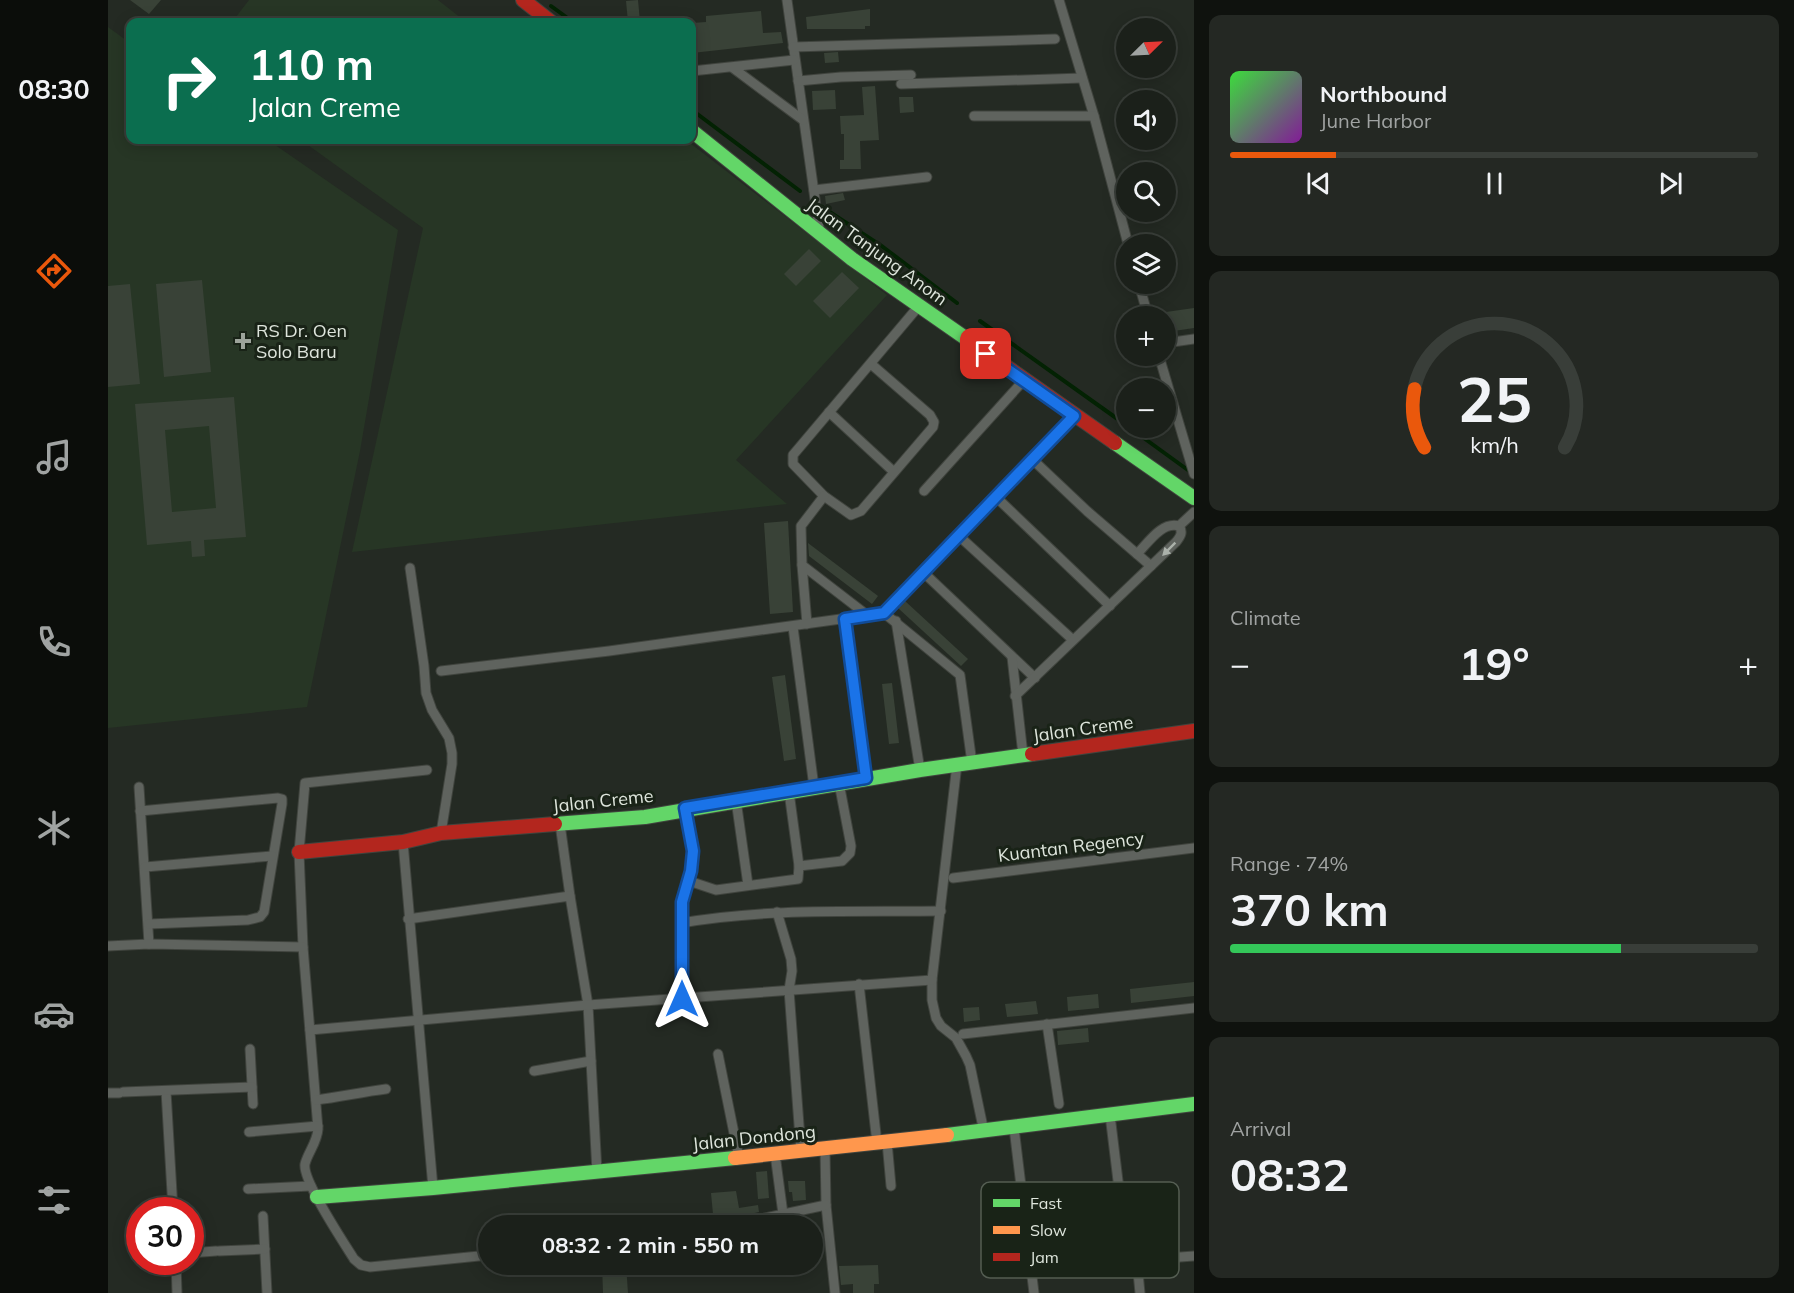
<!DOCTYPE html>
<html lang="en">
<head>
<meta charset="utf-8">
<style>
  body { margin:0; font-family:Mulish,sans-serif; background:#242823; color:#f1f3f6; height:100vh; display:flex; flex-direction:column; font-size:22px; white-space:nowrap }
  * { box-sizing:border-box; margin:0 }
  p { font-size:20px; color:#a0a3a2 }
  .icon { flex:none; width:33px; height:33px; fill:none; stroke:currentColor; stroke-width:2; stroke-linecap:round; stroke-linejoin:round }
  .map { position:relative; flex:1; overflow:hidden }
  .side { display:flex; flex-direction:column; gap:15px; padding:15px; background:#0f120e; width:600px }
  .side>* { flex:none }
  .hud { position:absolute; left:18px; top:18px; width:570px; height:126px; border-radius:12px; box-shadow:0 3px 15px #0003,0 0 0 2px #393e39; background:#0b6e4f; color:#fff; overflow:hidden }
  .needle { width:39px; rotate:66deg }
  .buttons { position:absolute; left:1008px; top:18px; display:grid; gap:12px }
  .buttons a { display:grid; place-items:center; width:60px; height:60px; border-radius:50%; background:#1b201a; box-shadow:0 3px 15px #0003,0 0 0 2px #393e39; font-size:30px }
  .speed { position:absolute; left:18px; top:1197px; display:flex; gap:12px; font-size:30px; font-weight:700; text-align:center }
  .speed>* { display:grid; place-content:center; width:78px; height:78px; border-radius:50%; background:#1b201a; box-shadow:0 3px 15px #0003,0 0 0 2px #393e39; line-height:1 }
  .speed .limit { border:9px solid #d22; background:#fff; color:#111 }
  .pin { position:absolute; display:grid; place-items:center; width:51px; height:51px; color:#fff; margin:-26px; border-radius:12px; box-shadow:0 3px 9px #0006 }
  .me { position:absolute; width:66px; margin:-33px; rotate:0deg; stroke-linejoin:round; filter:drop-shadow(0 0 4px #0008) }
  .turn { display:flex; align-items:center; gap:21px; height:126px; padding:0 24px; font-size:27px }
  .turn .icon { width:78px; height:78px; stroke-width:2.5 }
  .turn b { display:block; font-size:42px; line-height:51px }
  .big { font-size:45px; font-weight:700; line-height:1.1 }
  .side .widget { flex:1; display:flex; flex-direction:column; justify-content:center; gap:9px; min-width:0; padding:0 21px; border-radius:12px; background:#242823 }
  .side .dial { align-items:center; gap:0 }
  .dial svg { height:156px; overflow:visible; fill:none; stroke:#393e39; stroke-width:7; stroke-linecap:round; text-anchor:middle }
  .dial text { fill:#f1f3f6; stroke:none }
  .song { display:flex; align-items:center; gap:18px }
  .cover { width:72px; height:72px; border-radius:9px; background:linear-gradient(135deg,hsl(120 70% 55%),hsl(290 70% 35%)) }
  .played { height:6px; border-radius:3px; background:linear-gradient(90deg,#ea580c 20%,#393e39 20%) }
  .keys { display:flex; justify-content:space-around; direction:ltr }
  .heat { display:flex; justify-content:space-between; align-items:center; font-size:33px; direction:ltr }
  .charge { height:9px; border-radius:4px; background:linear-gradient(90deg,#34c759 74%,#393e39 0) }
  .trip { position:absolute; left:370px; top:1215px; width:345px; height:60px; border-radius:30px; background:#1b201a; box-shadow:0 3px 15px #0003,0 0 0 2px #393e39; font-weight:700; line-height:60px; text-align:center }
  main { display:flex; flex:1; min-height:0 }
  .tabs { display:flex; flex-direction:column; width:108px; justify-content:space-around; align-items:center; background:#0b0d0a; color:#a0a3a2 }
  .tabs .icon { width:42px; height:42px }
  .tabs .active { color:#ea580c }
  .tabs b { font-size:27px; color:#f1f3f6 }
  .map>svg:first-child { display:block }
</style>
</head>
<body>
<main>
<nav class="tabs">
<b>08:30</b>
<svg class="icon active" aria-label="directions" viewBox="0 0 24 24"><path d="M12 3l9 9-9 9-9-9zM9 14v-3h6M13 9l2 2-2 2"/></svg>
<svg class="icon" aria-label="music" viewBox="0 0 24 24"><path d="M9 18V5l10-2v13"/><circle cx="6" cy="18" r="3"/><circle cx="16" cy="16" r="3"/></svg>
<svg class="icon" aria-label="phone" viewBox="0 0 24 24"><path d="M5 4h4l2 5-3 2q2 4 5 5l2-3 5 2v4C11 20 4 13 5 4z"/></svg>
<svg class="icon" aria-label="climate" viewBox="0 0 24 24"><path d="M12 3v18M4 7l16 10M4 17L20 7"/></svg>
<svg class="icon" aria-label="car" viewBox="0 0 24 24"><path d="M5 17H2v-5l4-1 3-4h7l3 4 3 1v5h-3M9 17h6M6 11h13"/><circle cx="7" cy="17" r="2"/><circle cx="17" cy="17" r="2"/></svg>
<svg class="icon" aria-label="filters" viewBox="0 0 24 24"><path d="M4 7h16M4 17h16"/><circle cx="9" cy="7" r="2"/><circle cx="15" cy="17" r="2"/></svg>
</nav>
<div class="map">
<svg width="1086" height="1293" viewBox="0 0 1086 1293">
  <rect width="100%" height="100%" fill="#242a23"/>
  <g fill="#273625">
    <polygon points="141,0 330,0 358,22 124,22"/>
    <polygon points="0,27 22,43 22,140 160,140 290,230 252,451 199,707 0,728"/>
    <polygon points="193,140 578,140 779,295 628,460 679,504 244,552 315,228"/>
  </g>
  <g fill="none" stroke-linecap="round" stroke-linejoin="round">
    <g stroke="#032203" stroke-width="4">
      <polyline points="443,6 465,22"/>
      <polyline points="584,110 692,191"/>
      <polyline points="711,205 775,247 849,303"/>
      <polyline points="872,321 1018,425"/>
      <polyline points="1022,428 1084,473"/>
    </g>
  </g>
  <g fill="#394237" fill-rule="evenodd">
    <polygon points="22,0 53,0 41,14"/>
    <polygon points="530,0 532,22 520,22 518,1"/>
    <polygon points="762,9 762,26 757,26 757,29 699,29 698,17"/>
    <polygon points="653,11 655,33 673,32 675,43 584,53 584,23 598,22 598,16"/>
    <polygon points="730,52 731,62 717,63 716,53"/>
    <polygon points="767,86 771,140 752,141 753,169 732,169 732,160 736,160 736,134 733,134 732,116 756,115 754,87"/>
    <polygon points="727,90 728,109 705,110 704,91"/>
    <polygon points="791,97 805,97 806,112 792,113"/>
    <polygon points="735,193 737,200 718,204 717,196"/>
    <polygon points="701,249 713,261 688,286 676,274"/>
    <polygon points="734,272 751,288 722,318 705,301"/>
    <polygon points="94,280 103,372 56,377 48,284"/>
    <polygon points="22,284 32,384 0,387 0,286"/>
    <polygon points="1086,308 1086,328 1059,332 1058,312"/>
    <path d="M126 397 138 537 96 540 97 556 84 557 83 541 39 545 27 404ZM101 426 108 508 64 512 57 430Z"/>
    <polygon points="680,521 685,612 662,614 656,523"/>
    <polygon points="700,543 770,596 764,604 701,556"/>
    <polygon points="797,601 860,659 853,666 790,608"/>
    <polygon points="677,675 688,759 676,761 664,677"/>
    <polygon points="784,683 791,743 781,744 774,684"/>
    <polygon points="1086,982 1086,996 1023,1003 1022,989"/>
    <polygon points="990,994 991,1008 960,1011 959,997"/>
    <polygon points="928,1001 930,1014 899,1017 897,1004"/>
    <polygon points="871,1007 872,1020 856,1022 855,1008"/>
    <polygon points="980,1028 981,1042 950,1045 949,1031"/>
    <polygon points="659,1171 661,1198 650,1199 648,1172"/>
    <polygon points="680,1181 697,1181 698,1200 685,1201 684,1192 681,1192"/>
    <polygon points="628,1191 631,1208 650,1205 651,1212 603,1223 603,1225 589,1226 588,1215 605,1214 603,1193"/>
    <polygon points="494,1264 518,1264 520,1293 495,1293"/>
    <polygon points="770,1265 771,1284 766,1284 766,1293 745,1293 745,1284 733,1285 731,1266"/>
  </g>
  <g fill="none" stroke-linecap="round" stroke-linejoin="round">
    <defs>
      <g id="street">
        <polyline points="679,0 712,235"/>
        <polyline points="951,0 986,116 1020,244"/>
        <polyline points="685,47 947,39"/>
        <polyline points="625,68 695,120"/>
        <polyline points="584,71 686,60"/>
        <polyline points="690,81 733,77 803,75"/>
        <polyline points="793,84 974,78"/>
        <polyline points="866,116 986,116"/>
        <polyline points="706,190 819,177"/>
        <polyline points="1031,284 1040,316"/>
        <polyline points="1058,343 1086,339"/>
        <polyline points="1051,356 1086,474"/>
        <polyline points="763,364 822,415 826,422 825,427 753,511 743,515 716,496 685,464 685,455 810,307"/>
        <polyline points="721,412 786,472"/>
        <polyline points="924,459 979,511 1043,566"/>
        <polyline points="816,491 916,380"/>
        <polyline points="716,496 693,526 694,565 759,615"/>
        <polyline points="888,497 1002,606"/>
        <polyline points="1071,526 1086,512"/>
        <polyline points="851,536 965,640"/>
        <polyline points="694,565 699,624"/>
        <polyline points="302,568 316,666 318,693 324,710 341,738 344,753 344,764 333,833"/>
        <polyline points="815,572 927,678"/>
        <polyline points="776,613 852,675 864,763"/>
        <polyline points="737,619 758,779"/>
        <polyline points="788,621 812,770"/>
        <polyline points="685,627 706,787"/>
        <polyline points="904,657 915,755"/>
        <polyline points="333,671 501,651 776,613 966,416"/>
        <path d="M907 696 1068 542C1073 536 1075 532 1071 526 1054 521 1040 543 1029 554"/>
        <polyline points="849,764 824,980 824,1000 828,1018 833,1026 848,1038 858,1056 862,1065 876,1132"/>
        <path d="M319 770 197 783 191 852 195 947 210 1129C209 1143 200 1152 197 1164 194 1180 236 1243 246 1259L253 1265 262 1267 381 1255"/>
        <polyline points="31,787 41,944"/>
        <polyline points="628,800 640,885"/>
        <polyline points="32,811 170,798 174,799 174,804 156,912 152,917 140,920 41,924"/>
        <polyline points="452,824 462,896"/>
        <polyline points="295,842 325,1188"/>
        <polyline points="691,866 734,861 742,853 743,846 731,783"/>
        <polyline points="37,867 164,856"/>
        <polyline points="845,878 1086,848"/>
        <polyline points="581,881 608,890 690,879 691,866 681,792"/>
        <polyline points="669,912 683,959 684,971 681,990 693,1152"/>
        <polyline points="300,919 462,896 480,1005 489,1172"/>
        <path d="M573 923C659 908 746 912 833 911"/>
        <polyline points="0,946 41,944 195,947"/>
        <polyline points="751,984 769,1143"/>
        <polyline points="574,999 574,902 583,871 585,851 577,809"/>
        <polyline points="939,1024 951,1104"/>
        <polyline points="202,1030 480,1005 824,980"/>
        <polyline points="855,1034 1086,1008"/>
        <polyline points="142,1049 145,1104"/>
        <polyline points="610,1054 631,1158"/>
        <polyline points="426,1071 483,1061"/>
        <polyline points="58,1091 65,1210"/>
        <polyline points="15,1092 144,1087"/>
        <polyline points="0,1093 11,1093"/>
        <path d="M208 1100C232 1097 254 1092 278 1089"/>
        <polyline points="1002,1115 1011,1189"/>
        <polyline points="906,1128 926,1293"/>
        <polyline points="141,1132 210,1126"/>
        <polyline points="779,1142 783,1186"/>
        <polyline points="717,1149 718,1205 727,1293"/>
        <polyline points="667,1154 675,1214"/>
        <polyline points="140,1189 203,1186"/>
        <polyline points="1028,1213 1028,1252 1032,1293"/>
        <polyline points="155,1216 159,1293"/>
        <polyline points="620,1226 718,1205"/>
        <polyline points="111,1251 157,1249"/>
        <polyline points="82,1253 108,1251"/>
        <polyline points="68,1262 69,1293"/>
        <polyline points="924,1268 1086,1256"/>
      </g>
      <g id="fast">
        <polyline points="584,131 744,259 886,358"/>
        <polyline points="1007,443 1086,498"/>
        <polyline points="447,824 537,817 812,770 924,754"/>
        <polyline points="839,1135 1086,1104"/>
        <polyline points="209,1197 325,1188 627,1158"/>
      </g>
      <polyline id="slow" points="627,1158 839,1135"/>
      <g id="jam">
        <polyline points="415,0 443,22"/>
        <polyline points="886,358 1007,443"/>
        <polyline points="924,754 1086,731"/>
        <polyline points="191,852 295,842 333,833 447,824"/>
      </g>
    </defs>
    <use href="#street" stroke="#40443e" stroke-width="11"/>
    <use href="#fast" stroke="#40443e" stroke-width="16"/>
    <use href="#slow" stroke="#40443e" stroke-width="16"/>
    <use href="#jam" stroke="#40443e" stroke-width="16"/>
    <use href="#street" stroke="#5f635e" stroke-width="9"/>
    <use href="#fast" stroke="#63d668" stroke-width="14"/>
    <use href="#slow" stroke="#ff974d" stroke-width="14"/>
    <use href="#jam" stroke="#b3261e" stroke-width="14"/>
  </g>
  <defs><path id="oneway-solid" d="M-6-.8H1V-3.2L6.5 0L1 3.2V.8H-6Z" transform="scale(1.5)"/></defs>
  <use fill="#abb1aa" href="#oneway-solid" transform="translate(1061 549) rotate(135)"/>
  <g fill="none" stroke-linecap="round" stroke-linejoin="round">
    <defs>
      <polyline id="route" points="574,999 574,902 583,871 585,851 577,808 758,778 737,619 776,613 966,416 878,354"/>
    </defs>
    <use href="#route" stroke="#114b97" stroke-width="15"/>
    <use href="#route" stroke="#1a73e8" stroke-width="10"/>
  </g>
  <path fill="#9da49b" stroke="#192317" stroke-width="2" d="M132 332h6v6h6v6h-6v6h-6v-6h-6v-6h6z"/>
  <g text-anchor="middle" stroke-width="6" stroke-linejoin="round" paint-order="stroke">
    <g font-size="18" fill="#dee5dc" stroke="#192317">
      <text transform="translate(769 252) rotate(36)" y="6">Jalan Tanjung Anom</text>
      <text transform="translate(975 729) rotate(-8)" y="6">Jalan Creme</text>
      <text transform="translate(495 801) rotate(-6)" y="6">Jalan Creme</text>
      <text transform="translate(963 847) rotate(-7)" y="6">Kuantan Regency</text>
      <text transform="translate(646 1138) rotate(-6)" y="6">Jalan Dondong</text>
    </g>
    <g font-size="18" fill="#dee5dc" stroke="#192317" text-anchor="start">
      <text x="148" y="337">RS Dr. Oen<tspan x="148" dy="21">Solo Baru</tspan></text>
    </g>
  </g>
  <rect x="873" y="1182" width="198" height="96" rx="9" fill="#192317" stroke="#545d52" stroke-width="1.5"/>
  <rect x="885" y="1199" width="27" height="8" fill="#63d668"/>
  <rect x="885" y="1226" width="27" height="8" fill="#ff974d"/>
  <rect x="885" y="1253" width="27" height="8" fill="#b3261e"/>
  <g font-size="16" fill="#dee5dc">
    <text x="922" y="1209">Fast</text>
    <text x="922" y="1236">Slow</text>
    <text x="922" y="1263">Jam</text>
  </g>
</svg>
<div class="buttons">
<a><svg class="needle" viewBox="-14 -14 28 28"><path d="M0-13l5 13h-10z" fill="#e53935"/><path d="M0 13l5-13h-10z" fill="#a0a3a2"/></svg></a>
<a><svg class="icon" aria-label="sound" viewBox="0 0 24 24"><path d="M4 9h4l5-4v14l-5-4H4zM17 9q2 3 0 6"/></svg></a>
<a><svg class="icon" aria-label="search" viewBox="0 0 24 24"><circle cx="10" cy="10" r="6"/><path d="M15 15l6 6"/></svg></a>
<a><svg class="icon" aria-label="layers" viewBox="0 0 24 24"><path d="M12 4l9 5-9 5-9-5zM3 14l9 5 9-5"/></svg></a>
<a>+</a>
<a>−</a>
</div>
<div class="speed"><div class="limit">30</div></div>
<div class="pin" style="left:878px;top:354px;background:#d93025"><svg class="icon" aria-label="arrive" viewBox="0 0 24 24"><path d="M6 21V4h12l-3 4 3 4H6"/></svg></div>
<svg class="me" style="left:574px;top:999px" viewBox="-20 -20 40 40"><path d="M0-17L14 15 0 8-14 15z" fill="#1a73e8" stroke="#fff" stroke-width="4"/></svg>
<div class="trip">08:32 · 2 min · 550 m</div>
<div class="hud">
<div class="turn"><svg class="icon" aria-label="right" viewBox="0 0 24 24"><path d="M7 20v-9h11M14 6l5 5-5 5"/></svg><div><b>110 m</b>Jalan Creme</div></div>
</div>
</div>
<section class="side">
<div class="widget">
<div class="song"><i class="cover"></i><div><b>Northbound</b><p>June Harbor</p></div></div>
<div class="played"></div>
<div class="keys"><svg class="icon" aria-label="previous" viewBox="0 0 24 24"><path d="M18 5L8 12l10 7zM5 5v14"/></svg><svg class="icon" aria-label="pause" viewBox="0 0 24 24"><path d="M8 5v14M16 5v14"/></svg><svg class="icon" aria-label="next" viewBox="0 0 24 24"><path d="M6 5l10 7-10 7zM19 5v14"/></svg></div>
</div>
<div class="widget dial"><svg viewBox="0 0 100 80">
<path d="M14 69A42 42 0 1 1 86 69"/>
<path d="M14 69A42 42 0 0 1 9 39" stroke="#ea580c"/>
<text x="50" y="56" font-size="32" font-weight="700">25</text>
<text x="50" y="72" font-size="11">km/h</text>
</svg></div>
<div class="widget"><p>Climate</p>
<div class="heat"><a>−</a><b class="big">19°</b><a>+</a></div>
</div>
<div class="widget"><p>Range · 74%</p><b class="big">370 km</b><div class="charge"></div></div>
<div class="widget"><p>Arrival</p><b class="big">08:32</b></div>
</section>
</main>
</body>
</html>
